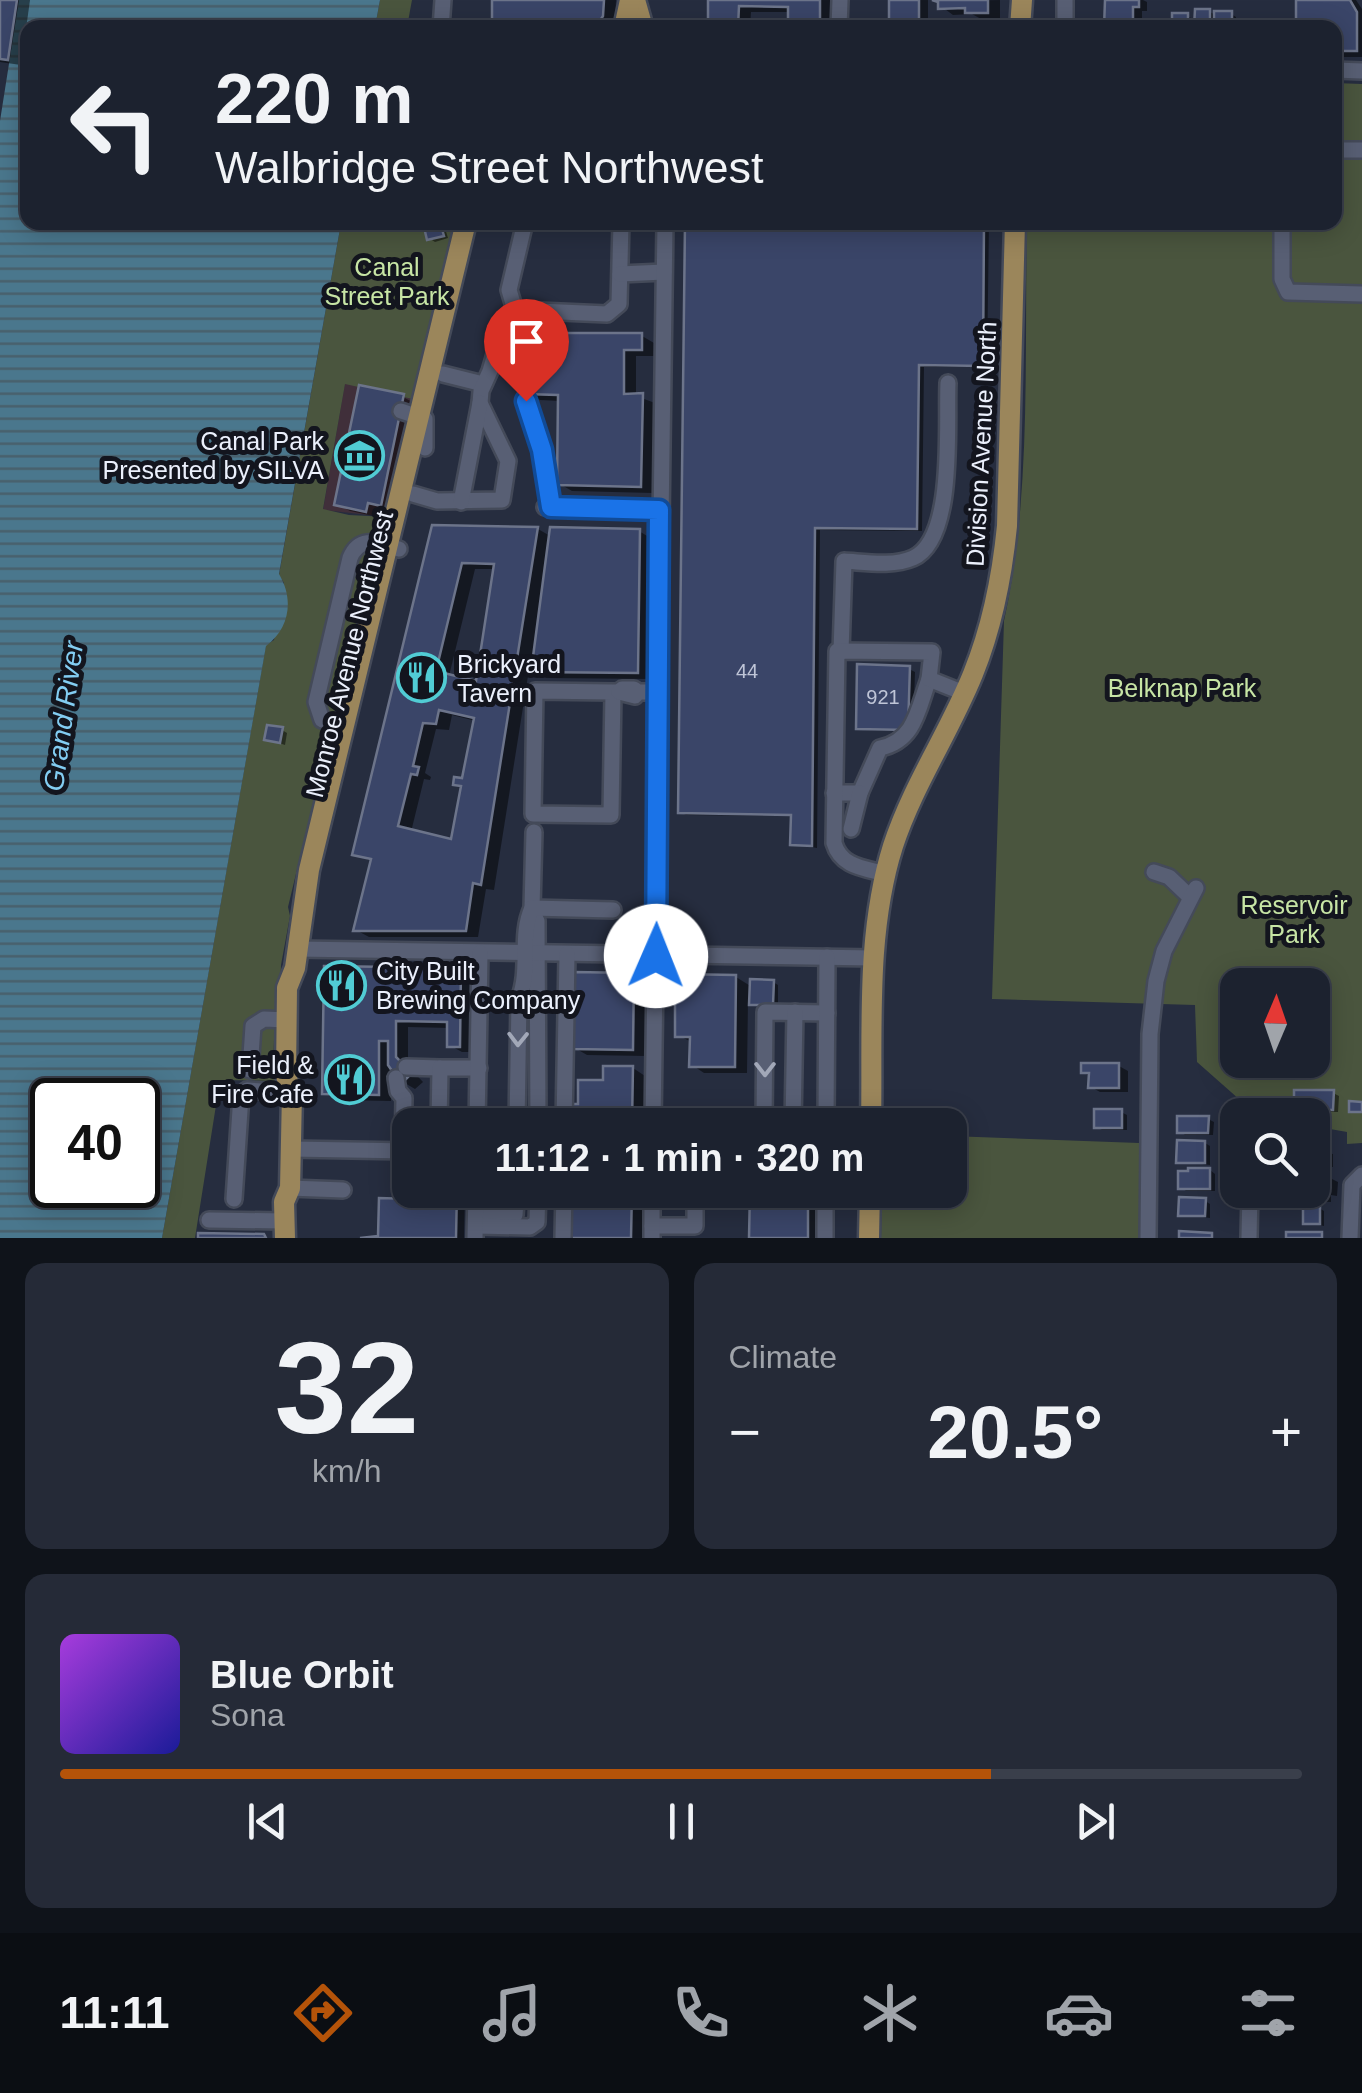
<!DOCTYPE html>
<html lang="en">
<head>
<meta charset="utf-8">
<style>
  body { margin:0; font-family:Arial,sans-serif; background:#252a37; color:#f1f3f6; height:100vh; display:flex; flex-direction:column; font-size:38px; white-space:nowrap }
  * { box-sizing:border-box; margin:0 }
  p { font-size:32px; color:#a0a4aa }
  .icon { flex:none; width:55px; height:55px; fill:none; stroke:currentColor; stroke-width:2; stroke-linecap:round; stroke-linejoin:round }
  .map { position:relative; height:1238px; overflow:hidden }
  .drawer { display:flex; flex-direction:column; gap:25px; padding:25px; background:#0f131a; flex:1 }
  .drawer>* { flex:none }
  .hud { position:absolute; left:20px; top:20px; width:1322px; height:210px; border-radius:20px; box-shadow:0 5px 25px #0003,0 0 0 2px #3a3f4b; background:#1c222f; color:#f1f3f6; overflow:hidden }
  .needle { width:65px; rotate:2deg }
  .tools { position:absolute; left:1220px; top:968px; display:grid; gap:20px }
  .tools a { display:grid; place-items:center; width:110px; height:110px; border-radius:20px; background:#1c222f; box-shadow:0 5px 25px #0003,0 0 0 2px #3a3f4b; font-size:50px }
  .speed { position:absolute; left:30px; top:1078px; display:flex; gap:20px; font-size:50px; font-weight:700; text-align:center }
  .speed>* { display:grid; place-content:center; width:130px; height:130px; border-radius:50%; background:#1c222f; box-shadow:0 5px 25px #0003,0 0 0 2px #3a3f4b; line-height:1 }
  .speed .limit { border:5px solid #111; border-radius:15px; background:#fff; color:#111 }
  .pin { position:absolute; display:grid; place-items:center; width:85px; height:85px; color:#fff; margin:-102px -42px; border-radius:50% 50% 50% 0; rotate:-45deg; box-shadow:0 0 10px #0007 }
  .pin .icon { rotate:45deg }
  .me { position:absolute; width:110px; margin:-55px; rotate:1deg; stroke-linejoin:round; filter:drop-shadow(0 0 8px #0008) }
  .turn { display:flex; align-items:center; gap:35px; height:210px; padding:0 30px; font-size:45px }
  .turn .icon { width:130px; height:130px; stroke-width:2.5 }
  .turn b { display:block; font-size:70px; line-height:85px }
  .big { font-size:75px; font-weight:800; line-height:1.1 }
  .drawer .widget { flex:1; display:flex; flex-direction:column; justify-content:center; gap:15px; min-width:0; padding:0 35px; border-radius:20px; background:#252a37 }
  .drawer .dial { align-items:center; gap:0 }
  .dial b { font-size:130px; line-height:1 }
  .song { display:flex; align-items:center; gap:30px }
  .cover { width:120px; height:120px; border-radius:15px; background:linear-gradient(135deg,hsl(280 70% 55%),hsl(240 70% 35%)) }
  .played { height:10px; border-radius:5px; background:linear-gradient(90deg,#b45309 75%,#3a3f4b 75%) }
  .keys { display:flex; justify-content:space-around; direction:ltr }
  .heat { display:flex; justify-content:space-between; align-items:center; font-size:55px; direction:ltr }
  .drawer .tiles { flex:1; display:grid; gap:25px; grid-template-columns:1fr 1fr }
  .widget:last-child { grid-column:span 2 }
  .trip { position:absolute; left:392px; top:1108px; width:575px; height:100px; border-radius:20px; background:#1c222f; box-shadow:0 5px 25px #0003,0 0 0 2px #3a3f4b; font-weight:800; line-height:100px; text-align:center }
  .tab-bar { display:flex; height:160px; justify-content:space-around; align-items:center; background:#0b0e13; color:#a0a4aa }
  .tab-bar .icon { width:70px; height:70px }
  .tab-bar .active { color:#b45309 }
  .tab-bar b { font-size:45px; color:#f1f3f6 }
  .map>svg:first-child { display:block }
</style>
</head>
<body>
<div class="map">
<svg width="1362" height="1238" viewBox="0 0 1362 1238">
  <defs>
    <pattern id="water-rules" width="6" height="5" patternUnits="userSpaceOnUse" patternTransform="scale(2.5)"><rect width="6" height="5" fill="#4a778d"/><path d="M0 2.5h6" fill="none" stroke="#48606c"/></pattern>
  </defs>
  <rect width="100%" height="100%" fill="#262d3f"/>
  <polygon fill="#402f3a" points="345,383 417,400 388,517 323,510"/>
  <g fill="#4a553e" fill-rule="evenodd">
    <polygon points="380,0 412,0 407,27 375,27"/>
    <path d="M1335 83 1362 84V1143L1347 1144V1132L1313 1126 1312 1115H1257L1197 1062 1195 1005 992 999 1004 621C1032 494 1024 352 1027 223L1335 222ZM1238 985H1312V1060H1238Z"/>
    <polygon points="341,223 459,223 417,400 345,384 323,509 349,515 388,517 378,559 372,563 337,703 341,706 333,740 328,741 288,907 290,916 281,965 279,1036 274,1041 273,1071 279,1081 220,1080 195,1238 162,1238 266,645 274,640 284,583 279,575"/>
    <polygon points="950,1136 1139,1143 1139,1238 881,1238 882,1190 950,1190"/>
  </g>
  <path fill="url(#water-rules)" fill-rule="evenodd" d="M19 0H380L375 27 28 28V222L341 223 279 574C294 599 290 628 266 646L162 1238H0V121ZM52 1100H138V1185H52Z"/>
  <g fill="#0007" fill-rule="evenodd">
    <polygon points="0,0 30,0 21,65 0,62"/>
    <polygon points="495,0 616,0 615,24 612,28 494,28"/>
    <polygon points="711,0 832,0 832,28 791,28 791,12 751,12 750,28 711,28"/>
    <polygon points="892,0 928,0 928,25 900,25 891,19"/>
    <polygon points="1000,0 1000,19 981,19 972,14 953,15 934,1"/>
    <polygon points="1107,0 1143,0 1147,2 1147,11 1142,11 1142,26 1163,28 1133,28"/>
    <polygon points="1299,0 1356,0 1362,9 1362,57 1335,57 1335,28"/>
    <polygon points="1210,12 1217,16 1231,14 1236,17 1236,28 1175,28 1187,16 1197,21"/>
    <polygon points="436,222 444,225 448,238 435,242 429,238"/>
    <polygon points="688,222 989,222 987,367 924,367 922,531 820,530 817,848 793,844 793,816 686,815 680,812"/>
    <polygon points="642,336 654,343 654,356 636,356 636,396 655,403 653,493 572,491 560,484 560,401 540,400 528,393"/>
    <polygon points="403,397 416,404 394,511 380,508 378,517 350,511 337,504"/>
    <path d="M434 528 538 529 552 537 639 531 652 539 650 679 546 678 534 670 535 658 531 657 494 890 486 889 478 937H369L356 930 373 862 355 853ZM475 569H496L478 684 449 676ZM452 715 476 721 464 781 456 783 463 788 453 842 411 832 424 779 430 780 431 777 425 773 436 729 449 730Z"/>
    <polygon points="909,669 915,672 913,732 864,730 858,727"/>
    <polygon points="282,730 287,733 285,745 267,739"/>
    <polygon points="326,969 460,970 473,978 472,1052 462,1052 449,1045 450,1028 408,1027 408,1066 423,1082 415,1089 403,1082 391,1065 391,1101 337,1100 325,1093"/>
    <polygon points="634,976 646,983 645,1056 587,1055 575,1048"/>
    <polygon points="736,977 752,987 773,982 778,985 778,1007 757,1006 748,1001 747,1073 704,1073 692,1065 692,1042 677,1035"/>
    <polygon points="1119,1066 1128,1071 1128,1092 1100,1092 1091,1087 1091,1077 1083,1072"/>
    <polygon points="633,1068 645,1076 645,1125 574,1125 580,1107 605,1083"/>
    <polygon points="1333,1093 1339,1096 1338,1112 1302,1112 1297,1108"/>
    <polygon points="1121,1112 1127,1115 1127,1130 1102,1130 1096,1127"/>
    <polygon points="1208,1119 1214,1122 1213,1135 1185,1135 1179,1131"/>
    <polygon points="1205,1143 1210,1146 1210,1165 1179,1161"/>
    <polygon points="1312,1150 1333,1154 1333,1167 1312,1166"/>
    <polygon points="1210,1170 1215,1174 1215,1191 1186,1191 1180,1187"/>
    <polygon points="1328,1177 1338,1182 1337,1196 1331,1195 1331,1202 1304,1201 1295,1196 1295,1190 1312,1190"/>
    <polygon points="416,1190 465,1190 464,1238 380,1238 381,1201 416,1201"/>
    <polygon points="573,1190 644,1190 643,1238 572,1238"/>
    <polygon points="752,1190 821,1190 820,1238 751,1238"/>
    <polygon points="1205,1201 1210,1204 1210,1218 1181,1214"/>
    <polygon points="1319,1208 1324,1211 1324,1226 1306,1222"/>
  </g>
  <g fill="#3a4568" stroke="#6c748a" stroke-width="2.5" fill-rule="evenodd">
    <polygon points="0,0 17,0 8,60 0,59"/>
    <polygon points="492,0 604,0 603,16 595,28 492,28"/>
    <polygon points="708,0 820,0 820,28 788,28 788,7 739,6 738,28 708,28"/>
    <rect x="889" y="0" width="30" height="21"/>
    <polygon points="932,0 988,0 988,13 965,13 965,8 938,9 938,2"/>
    <polygon points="1105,0 1139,0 1139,7 1133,7 1133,28 1104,28"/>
    <polygon points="1296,0 1350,0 1357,12 1357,51 1335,51 1335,28 1296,28"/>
    <polygon points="1195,9 1210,9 1210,28 1194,28"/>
    <rect x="1214" y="11" width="18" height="17"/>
    <rect x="1172" y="13" width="16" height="15"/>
    <polygon points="440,222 444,236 427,240 423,223"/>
    <polygon points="685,222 984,222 983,366 919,365 917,529 815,528 812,846 790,845 791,815 678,813"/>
    <polygon points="526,333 642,333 642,350 624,350 624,394 643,393 641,487 557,485 558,395 525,394"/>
    <polygon points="359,385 404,394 381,506 368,503 366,512 334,505"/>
    <path d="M432 525 538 527 481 885 473 883 466 931H353L371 859 352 855ZM462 563 494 564 476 681 436 671ZM439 710 474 718 462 778 454 777 453 785 461 786 451 839 398 826 411 774 417 775 419 767 413 766 423 723 436 724Z"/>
    <polygon points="550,527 640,529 638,673 531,672"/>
    <polygon points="857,664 910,666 908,730 856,729"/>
    <polygon points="267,725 283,727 280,743 264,740"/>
    <polygon points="324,966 461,968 460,1047 447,1047 447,1022 396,1021 396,1057 412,1073 401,1084 388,1065 388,1041 379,1041 379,1095 322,1094"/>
    <polygon points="573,972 634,973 633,1050 572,1049"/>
    <polygon points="675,974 736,975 735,1067 689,1067 690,1037 675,1037"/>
    <polygon points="750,979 774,980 773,1005 749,1005"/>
    <polygon points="1081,1063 1119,1063 1119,1088 1088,1088 1089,1073 1081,1073"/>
    <polygon points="603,1066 633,1066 632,1125 571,1125 571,1104 578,1104 578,1080 603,1080"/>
    <polygon points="1294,1090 1334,1090 1333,1110 1294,1110"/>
    <polygon points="1349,1101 1362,1102 1362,1112 1349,1112"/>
    <rect x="1094" y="1109" width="28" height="19"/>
    <polygon points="1177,1116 1209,1116 1208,1133 1177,1133"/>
    <polygon points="1177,1140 1205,1141 1205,1163 1176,1163"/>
    <rect x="1312" y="1148" width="17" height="17"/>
    <polygon points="1188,1168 1210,1168 1210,1189 1178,1189 1178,1171 1188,1171"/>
    <polygon points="1312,1174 1329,1174 1329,1192 1322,1192 1322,1198 1292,1197 1292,1190 1312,1190"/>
    <polygon points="414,1190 457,1190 456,1238 360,1238 378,1236 379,1198 414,1199"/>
    <polygon points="571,1190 632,1190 631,1238 570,1238"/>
    <polygon points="750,1190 808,1190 808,1238 749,1238"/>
    <polygon points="1179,1197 1206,1198 1205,1216 1178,1216"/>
    <rect x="1303" y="1205" width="17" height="19"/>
    <polygon points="1179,1231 1212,1233 1212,1238 1179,1238"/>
    <rect x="1286" y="1232" width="36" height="6"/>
    <polygon points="198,1233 264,1234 266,1238 198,1238"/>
  </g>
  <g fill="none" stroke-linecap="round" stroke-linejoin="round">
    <defs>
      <g id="minor">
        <polyline points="441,28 443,0"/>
        <polyline points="839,28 840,0"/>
        <polyline points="1065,28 1065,0"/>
        <polyline points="1335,70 1362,71"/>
        <polyline points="1335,150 1362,150"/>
        <polyline points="525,222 509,290 515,310 607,314 619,304 621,222"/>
        <polyline points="1282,222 1282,279 1288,292 1362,294"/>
        <polyline points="620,274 664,272"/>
        <polyline points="443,374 483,384"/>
        <polyline points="526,401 542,450 551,507"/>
        <polyline points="401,411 425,419 425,448"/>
        <polyline points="413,494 437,501 502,500 508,461 480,403 481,391 490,371 502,330"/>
        <polyline points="461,502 480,403"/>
        <polyline points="545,507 659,510"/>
        <path d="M841 652 844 561C864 562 893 567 913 558 956 539 946 423 948 383"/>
        <polyline points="613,692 611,815 533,814 535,691 613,692 619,692"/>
        <polyline points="638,692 634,689 622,689 619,692 635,696 638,692 658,692"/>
        <path d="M343 727 322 720 316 702 350 558C360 534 379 544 399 549"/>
        <path d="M834 793H860L880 748C915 741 918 709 929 679"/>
        <polyline points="851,829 860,793"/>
        <polyline points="1154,872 1169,877 1190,897"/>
        <path d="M886 874C864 868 841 867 834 843L837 651 932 652 929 679 964 693"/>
        <polyline points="532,908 534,832"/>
        <polyline points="532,911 537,921 538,1125"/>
        <polyline points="297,949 874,958"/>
        <polyline points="406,1067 440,1068"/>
        <polyline points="250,1070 253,1026 264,1019 287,1020"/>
        <polyline points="396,1078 398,1091 404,1098 403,1151"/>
        <polyline points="439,1125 440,1068 479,1068"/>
        <polyline points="477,1125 480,953"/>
        <path d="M517 1125 519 999C531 969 519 936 532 908L613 910"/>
        <polyline points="564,1125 567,954"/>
        <polyline points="653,1125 665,222"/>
        <polyline points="764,1125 765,1012 827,1013"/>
        <polyline points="793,1125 795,1012"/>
        <polyline points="826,1125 827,957"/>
        <polyline points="291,1149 410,1151"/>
        <polyline points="290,1188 343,1190"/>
        <polyline points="234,1199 241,1095 247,1090 292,1093"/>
        <polyline points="476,1213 515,1215 517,1190"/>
        <polyline points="209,1220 284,1221"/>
        <polyline points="476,1226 530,1227 537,1222 538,1190"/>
        <polyline points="652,1226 695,1226 695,1190"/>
        <polyline points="475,1238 476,1190"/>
        <polyline points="563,1238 564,1190"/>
        <polyline points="652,1238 652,1190"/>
        <polyline points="825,1238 825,1190"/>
        <polyline points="1148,1238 1150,1034 1156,981 1164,951 1196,888"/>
        <polyline points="1249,1238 1250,1190"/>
        <polyline points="1350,1238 1352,1185 1362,1175"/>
      </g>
      <g id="major">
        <polyline points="635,0 643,28"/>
        <polyline points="624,28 630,0"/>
        <polyline points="1020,28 1022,0"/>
        <path d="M871 1125C873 1033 865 935 893 846 913 785 949 733 973 674 992 627 1002 577 1007 526L1015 222"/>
        <polyline points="285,1238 284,1202 290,1188 292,1093 286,1076 287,988 295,968 309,870 466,222"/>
        <polyline points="869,1238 870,1190"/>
      </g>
    </defs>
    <use href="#minor" stroke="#444a59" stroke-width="20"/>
    <use href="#major" stroke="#444a59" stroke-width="25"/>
    <use href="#minor" stroke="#585f74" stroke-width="15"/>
    <use href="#major" stroke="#9b865b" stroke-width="20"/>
  </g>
  <defs><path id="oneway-chevron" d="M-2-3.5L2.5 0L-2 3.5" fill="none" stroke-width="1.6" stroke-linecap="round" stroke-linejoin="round" transform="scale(2.5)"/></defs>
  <g stroke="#a2a8b8">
    <use href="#oneway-chevron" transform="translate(518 1039) rotate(91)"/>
    <use href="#oneway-chevron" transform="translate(765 1069) rotate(90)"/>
  </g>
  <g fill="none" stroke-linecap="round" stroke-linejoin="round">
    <defs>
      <polyline id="route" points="526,401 542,450 551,507 659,510 656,956"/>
    </defs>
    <use href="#route" stroke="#114b97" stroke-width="25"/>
    <use href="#route" stroke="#1a73e8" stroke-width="18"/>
  </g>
  <defs>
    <symbol id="museum-ring" viewBox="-11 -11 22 22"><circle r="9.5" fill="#13151e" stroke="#51ccd4" stroke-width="1.5"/><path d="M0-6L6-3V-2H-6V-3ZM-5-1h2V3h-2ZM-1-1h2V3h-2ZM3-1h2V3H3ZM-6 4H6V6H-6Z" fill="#51ccd4"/></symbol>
    <symbol id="restaurant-ring" viewBox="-11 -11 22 22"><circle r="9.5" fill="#13151e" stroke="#51ccd4" stroke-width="1.5"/><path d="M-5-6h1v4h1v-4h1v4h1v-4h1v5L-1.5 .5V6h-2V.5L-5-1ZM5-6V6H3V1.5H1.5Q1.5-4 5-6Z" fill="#51ccd4"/></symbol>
  </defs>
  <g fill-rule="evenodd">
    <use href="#museum-ring" x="332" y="428" width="55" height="55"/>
    <use href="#restaurant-ring" x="394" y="650" width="55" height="55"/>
    <use href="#restaurant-ring" x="314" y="958" width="55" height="55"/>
    <use href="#restaurant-ring" x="322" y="1052" width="55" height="55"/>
  </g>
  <g text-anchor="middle" stroke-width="10" stroke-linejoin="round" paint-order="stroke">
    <g font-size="20" fill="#bfc5d7">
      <text x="747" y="678">44</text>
      <text x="883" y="704">921</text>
    </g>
    <g font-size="25" fill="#c7e5a5" stroke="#13151e">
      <text x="387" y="276">Canal<tspan x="387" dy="29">Street Park</tspan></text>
      <text x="1182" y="697">Belknap Park</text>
      <text x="1294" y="914">Reservoir<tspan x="1294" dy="29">Park</tspan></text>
    </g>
    <g font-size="25" fill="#ebf0fc" stroke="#13151e" text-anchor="end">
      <text x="324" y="450">Canal Park<tspan x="324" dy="29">Presented by SILVA</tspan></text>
      <text x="457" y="673" text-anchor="start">Brickyard<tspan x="457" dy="29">Tavern</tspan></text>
      <text x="376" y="980" text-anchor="start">City Built<tspan x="376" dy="29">Brewing Company</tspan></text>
      <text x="314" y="1074">Field &amp;<tspan x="314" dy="29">Fire Cafe</tspan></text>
    </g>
    <g font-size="25" fill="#ebf0fc" stroke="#13151e">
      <text transform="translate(981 444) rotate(-87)" y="9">Division Avenue North</text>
      <text transform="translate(349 654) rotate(-76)" y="9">Monroe Avenue Northwest</text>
    </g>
    <g font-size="28" font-style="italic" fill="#83cdf2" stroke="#13151e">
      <text transform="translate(63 716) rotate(-82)" y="10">Grand River</text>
    </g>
  </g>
</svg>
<div class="tools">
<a><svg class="needle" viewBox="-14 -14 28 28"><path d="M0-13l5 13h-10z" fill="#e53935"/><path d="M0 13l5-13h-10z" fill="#a0a4aa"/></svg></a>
<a><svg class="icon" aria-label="search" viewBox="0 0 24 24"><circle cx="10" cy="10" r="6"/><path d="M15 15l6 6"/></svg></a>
</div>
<div class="speed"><div class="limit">40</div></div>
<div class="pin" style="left:526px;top:401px;background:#d93025"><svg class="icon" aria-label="arrive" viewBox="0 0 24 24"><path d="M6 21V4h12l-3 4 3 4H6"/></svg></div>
<svg class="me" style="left:656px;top:956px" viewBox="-20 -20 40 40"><circle r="19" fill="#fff"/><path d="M0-13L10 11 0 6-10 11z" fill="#1a73e8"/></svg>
<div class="trip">11:12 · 1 min · 320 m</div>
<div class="hud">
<div class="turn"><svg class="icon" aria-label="left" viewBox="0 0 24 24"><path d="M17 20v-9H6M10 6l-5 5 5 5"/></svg><div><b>220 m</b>Walbridge Street Northwest</div></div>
</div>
</div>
<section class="drawer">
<div class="tiles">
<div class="widget dial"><b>32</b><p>km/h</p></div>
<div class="widget"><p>Climate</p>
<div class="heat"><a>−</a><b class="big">20.5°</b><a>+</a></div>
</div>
<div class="widget">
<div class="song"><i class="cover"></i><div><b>Blue Orbit</b><p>Sona</p></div></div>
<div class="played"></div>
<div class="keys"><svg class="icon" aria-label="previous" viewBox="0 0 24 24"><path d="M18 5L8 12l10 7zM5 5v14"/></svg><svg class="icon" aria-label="pause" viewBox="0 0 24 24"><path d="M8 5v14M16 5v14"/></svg><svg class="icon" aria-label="next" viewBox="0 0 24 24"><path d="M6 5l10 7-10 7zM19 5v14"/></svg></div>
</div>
</div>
</section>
<nav class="tab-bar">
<b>11:11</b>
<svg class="icon active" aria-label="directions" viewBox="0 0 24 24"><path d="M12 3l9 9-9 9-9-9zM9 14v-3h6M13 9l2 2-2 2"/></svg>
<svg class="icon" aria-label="music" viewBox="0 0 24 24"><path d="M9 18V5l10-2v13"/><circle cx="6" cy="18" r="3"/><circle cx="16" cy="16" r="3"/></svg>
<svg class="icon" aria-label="phone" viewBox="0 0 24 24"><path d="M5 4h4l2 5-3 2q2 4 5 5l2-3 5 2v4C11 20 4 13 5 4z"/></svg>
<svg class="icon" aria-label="climate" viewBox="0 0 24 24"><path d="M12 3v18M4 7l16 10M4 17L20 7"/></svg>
<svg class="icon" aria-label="car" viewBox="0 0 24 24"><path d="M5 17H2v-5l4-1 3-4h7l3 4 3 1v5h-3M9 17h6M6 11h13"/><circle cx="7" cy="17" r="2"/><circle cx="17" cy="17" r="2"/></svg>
<svg class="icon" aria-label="filters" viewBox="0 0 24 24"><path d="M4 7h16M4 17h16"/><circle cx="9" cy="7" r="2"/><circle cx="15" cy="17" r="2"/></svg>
</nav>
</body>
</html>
